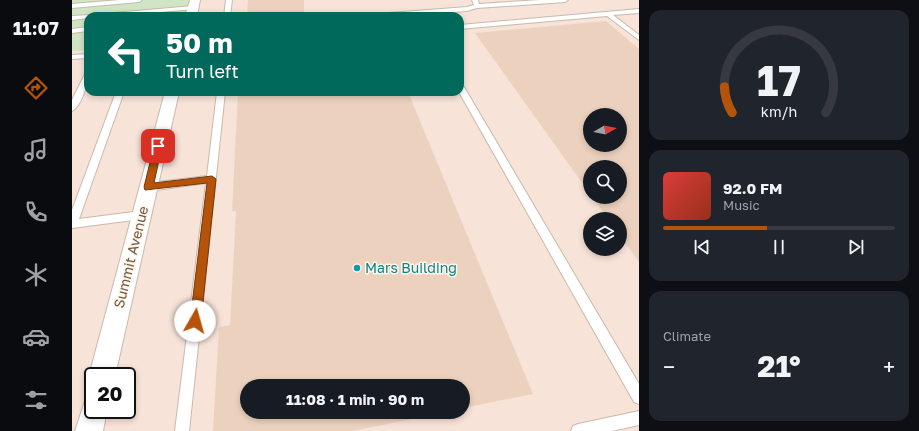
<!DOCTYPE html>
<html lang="en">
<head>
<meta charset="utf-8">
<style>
  body { margin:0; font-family:"Golos Text",sans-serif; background:#20242c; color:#f1f3f6; height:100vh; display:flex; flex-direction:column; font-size:15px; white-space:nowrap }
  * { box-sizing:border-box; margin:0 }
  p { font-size:13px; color:#9ea1a6 }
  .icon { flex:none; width:22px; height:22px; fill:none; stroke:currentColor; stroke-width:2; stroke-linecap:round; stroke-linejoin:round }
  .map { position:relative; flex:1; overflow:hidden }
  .sheet { display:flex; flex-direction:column; gap:10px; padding:10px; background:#0d0f14; width:280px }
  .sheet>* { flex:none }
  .hud { position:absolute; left:12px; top:12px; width:380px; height:84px; border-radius:12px; box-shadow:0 2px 6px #0003; background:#00695c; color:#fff; overflow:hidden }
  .needle { width:26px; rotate:80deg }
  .controls { position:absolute; left:511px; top:108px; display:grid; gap:8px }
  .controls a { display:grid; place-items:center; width:44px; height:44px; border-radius:50%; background:#171b24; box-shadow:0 2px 6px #0003; font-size:20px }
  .speed { position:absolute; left:12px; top:367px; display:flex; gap:8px; font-size:20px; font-weight:700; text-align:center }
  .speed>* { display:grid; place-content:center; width:52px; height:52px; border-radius:50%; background:#171b24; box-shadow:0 2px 6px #0003; line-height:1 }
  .speed .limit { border:2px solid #111; border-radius:6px; background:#fff; color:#111 }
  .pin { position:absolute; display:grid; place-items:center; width:34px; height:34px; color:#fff; margin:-17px; border-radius:8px; box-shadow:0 2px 6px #0006 }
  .me { position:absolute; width:44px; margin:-22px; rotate:7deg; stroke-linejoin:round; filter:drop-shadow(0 0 3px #0008) }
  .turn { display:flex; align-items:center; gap:14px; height:84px; padding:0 16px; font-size:18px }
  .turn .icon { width:52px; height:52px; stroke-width:2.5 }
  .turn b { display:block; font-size:28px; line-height:34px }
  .big { font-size:30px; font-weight:700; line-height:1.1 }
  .sheet .tile { flex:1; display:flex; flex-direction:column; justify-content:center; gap:6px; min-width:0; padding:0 14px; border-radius:12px; background:#20242c }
  .sheet .dial { align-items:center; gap:0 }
  .dial svg { height:104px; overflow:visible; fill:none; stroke:#363941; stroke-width:7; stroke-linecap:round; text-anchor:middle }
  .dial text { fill:#f1f3f6; stroke:none }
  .song { display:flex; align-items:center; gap:12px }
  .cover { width:48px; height:48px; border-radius:6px; background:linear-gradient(135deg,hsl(0 70% 55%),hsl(10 70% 35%)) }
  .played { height:4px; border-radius:2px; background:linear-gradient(90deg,#b45309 45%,#363941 45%) }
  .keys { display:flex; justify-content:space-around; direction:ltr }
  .heat { display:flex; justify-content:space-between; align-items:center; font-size:22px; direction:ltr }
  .trip { position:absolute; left:168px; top:379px; width:230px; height:40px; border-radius:20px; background:#171b24; box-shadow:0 2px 6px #0003; font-weight:700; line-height:40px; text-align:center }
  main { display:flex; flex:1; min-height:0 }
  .tabs { display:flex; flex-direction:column; width:72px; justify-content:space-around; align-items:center; background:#090b0e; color:#9ea1a6 }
  .tabs .icon { width:28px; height:28px }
  .tabs .active { color:#b45309 }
  .tabs b { font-size:18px; color:#f1f3f6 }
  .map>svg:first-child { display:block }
</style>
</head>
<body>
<main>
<nav class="tabs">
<b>11:07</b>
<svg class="icon active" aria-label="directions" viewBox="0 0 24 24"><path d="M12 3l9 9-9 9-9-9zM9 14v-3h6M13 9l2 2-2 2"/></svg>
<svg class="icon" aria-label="music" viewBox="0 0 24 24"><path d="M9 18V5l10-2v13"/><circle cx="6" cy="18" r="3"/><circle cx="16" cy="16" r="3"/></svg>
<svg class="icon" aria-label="phone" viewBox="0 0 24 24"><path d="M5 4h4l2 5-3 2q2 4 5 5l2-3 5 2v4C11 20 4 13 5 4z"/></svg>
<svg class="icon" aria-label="climate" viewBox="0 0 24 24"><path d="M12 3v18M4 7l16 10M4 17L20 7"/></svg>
<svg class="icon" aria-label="car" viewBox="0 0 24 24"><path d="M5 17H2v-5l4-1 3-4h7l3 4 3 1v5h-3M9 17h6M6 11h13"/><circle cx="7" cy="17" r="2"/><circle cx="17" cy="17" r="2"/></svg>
<svg class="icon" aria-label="filters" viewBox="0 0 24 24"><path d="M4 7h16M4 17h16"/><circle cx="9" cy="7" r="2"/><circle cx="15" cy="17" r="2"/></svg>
</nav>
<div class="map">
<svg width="567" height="431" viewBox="0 0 567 431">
  <rect width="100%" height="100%" fill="#f9f2e3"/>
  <path fill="#f8e3d8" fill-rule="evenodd" d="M0 0H567V431H0ZM16 16H388V92H16ZM518 115H548V145H518ZM518 167H548V197H518ZM518 219H548V249H518ZM21 376H55V410H21ZM175 386H391V412H175Z"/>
  <polygon fill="#d0e5c4" points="0,0 119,0 114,16 16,16 16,50 0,51"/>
  <g fill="#ecd2be" fill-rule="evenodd">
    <polygon points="176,0 232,0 232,12 175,16"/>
    <path d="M534 21 567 49V262L548 236V219H536L520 197H548V167H518V194L403 33ZM518 115H548V145H518Z"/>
    <polygon points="166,92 336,92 461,394 391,408 391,386 175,386 175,412 374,412 281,431 141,431 147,327 158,325 164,211 160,211"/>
  </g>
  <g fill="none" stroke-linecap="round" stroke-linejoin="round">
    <defs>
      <g id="service">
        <polygon points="48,0 70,0 67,2 0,8 0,4"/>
        <polygon points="154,0 160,0 158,16 152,16"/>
        <polygon points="400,0 406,0 407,4 468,0 496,0 493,2 405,8 395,11 327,16 301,16 304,14 395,7 402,5"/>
        <polygon points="121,6 124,8 123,9 43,16 16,16 16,18 0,20 0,16 18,15"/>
        <polygon points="567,9 567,13 541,15 567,35 567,40 535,16 388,29 388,25"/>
        <polygon points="16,27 16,31 0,33 0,29"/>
        <polygon points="16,54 16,58 0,59 0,55"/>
        <path d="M13 74H16C16 83 9 107 0 111V100Z"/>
        <polygon points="388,85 392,87 567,384 567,404 562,402 387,92"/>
        <polygon points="44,92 52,92 7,219 69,211 73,212 74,215 73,218 69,219 0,228 0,210"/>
        <polygon points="145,92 153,92 117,431 103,431 134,183 77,191 72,187 77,183 135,176"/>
        <polygon points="567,411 567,425 540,431 499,431 501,426 506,424"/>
      </g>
      <g id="minor">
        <polygon points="118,0 128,0 125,16 113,16"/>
        <polygon points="93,92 107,92 43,376 21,376 21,385 17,376"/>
        <polygon points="21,397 21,410 35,410 31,431 3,431 13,401"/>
      </g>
    </defs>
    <use href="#service" stroke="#c8baab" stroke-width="2"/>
    <use href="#minor" stroke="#c8baab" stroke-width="2"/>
    <use href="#service" fill="#fff" fill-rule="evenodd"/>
    <use href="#minor" fill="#fff" fill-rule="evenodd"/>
  </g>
  <polygon fill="#b45309" stroke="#753606" points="86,144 90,146 82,183 140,176 144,179 129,321 127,325 123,326 119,325 118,321 135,183 73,190 72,187 82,146"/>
  <circle fill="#0f9aa8" stroke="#fdf6e9" stroke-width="1.5" cx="285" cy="268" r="4"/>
  <g text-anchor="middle" stroke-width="3" stroke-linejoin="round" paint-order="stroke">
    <g font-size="14" fill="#6e5a4c" stroke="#fdf6e9">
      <text transform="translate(59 257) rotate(-76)" y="5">Summit Avenue</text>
    </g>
    <g font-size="14" fill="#0d838f" stroke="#fdf6e9" text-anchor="start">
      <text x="293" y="273">Mars Building</text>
    </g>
  </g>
</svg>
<div class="controls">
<a><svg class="needle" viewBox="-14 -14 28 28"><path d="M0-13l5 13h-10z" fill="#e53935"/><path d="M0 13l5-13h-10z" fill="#9ea1a6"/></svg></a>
<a><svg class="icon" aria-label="search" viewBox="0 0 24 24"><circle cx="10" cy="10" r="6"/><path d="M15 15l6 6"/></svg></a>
<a><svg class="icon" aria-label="layers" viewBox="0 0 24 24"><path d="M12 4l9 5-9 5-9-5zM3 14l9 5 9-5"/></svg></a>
</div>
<div class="speed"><div class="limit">20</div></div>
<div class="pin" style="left:86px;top:146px;background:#d93025"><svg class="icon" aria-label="arrive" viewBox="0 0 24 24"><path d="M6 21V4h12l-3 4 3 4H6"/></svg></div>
<svg class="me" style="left:123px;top:321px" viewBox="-20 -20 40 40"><circle r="19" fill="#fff"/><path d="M0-13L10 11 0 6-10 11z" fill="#b45309"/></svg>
<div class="trip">11:08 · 1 min · 90 m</div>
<div class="hud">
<div class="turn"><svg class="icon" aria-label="left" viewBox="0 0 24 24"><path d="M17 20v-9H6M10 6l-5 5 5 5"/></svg><div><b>50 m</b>Turn left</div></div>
</div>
</div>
<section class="sheet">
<div class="tile dial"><svg viewBox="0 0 100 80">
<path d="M14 69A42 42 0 1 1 86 69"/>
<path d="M14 69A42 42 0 0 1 8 49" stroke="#b45309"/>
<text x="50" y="56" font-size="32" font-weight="700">17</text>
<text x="50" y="72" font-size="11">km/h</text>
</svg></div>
<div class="tile">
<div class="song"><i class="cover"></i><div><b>92.0 FM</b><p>Music</p></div></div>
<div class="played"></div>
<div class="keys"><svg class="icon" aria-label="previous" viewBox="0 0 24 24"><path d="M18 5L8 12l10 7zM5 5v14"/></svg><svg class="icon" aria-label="pause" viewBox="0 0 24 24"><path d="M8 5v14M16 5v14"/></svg><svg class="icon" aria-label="next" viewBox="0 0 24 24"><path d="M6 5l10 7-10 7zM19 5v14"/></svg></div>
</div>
<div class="tile"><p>Climate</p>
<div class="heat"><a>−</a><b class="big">21°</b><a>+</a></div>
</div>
</section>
</main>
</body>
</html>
